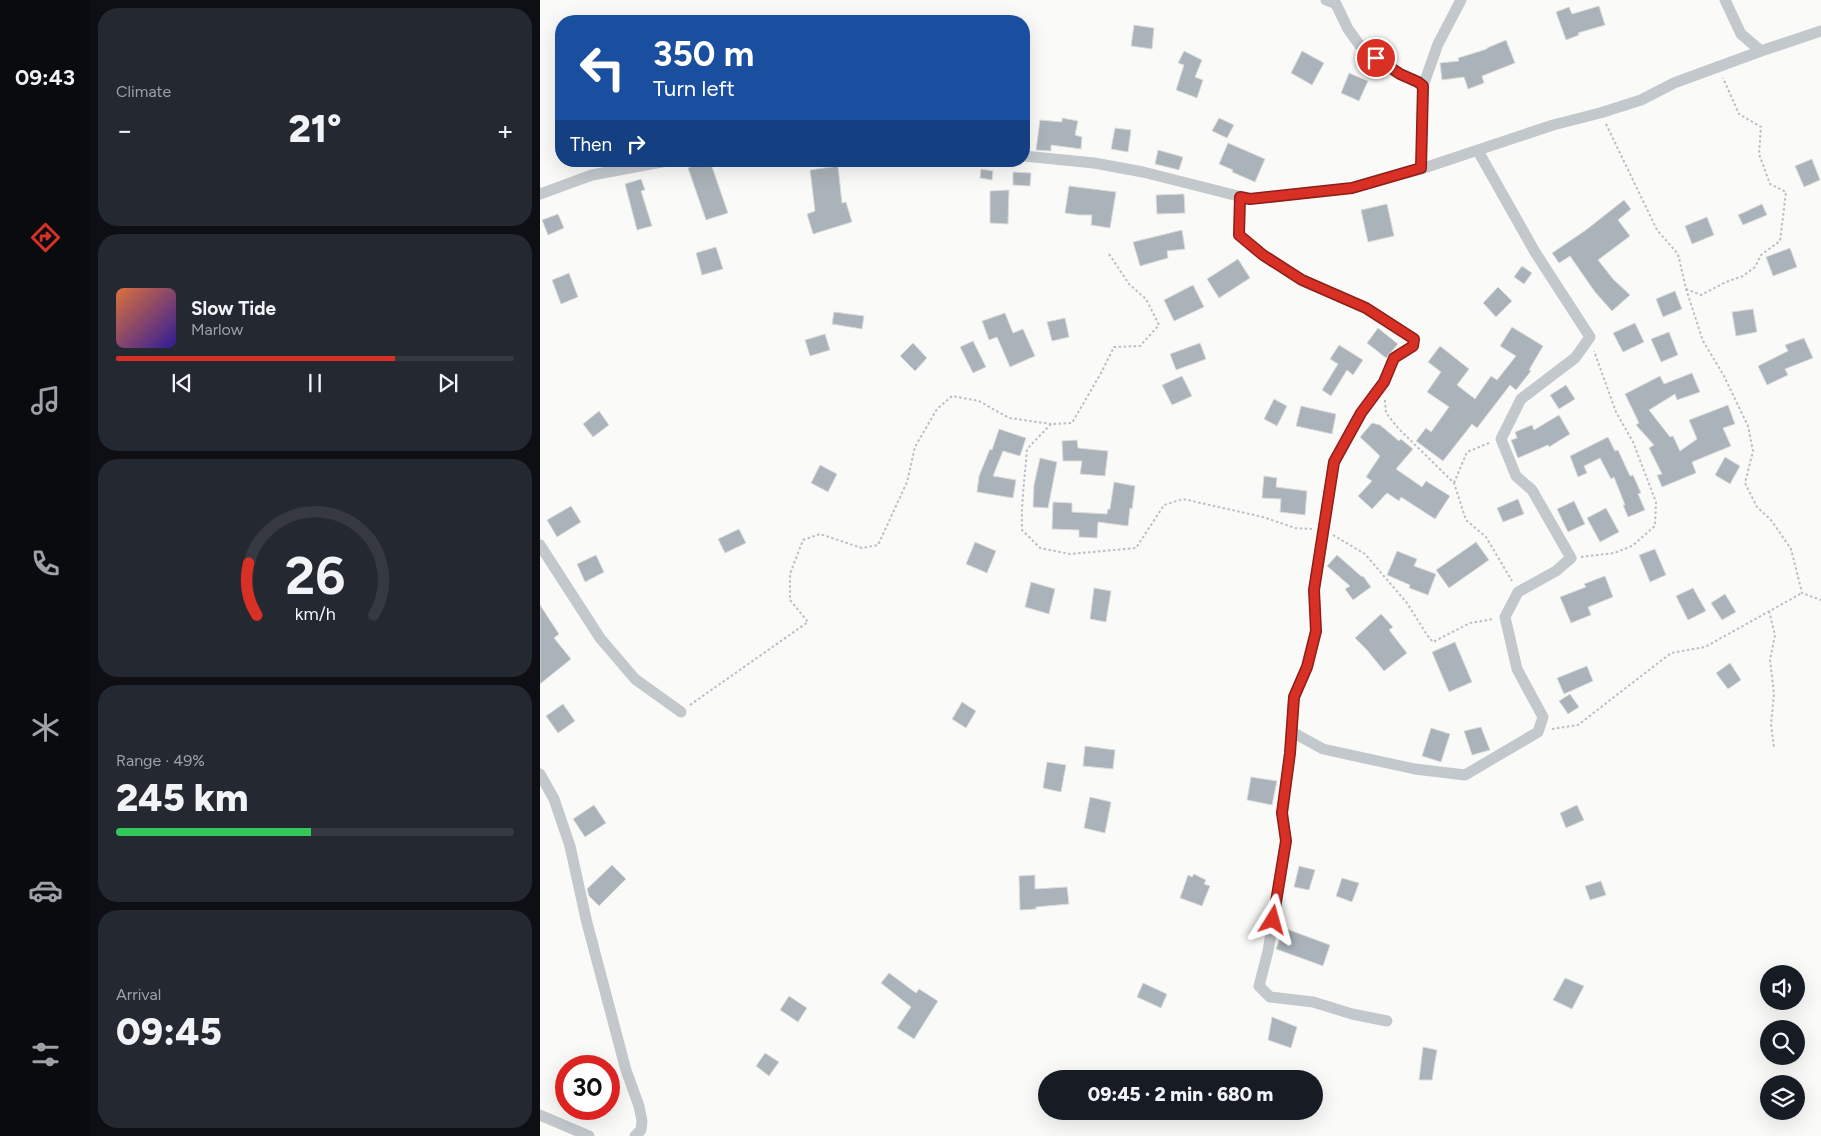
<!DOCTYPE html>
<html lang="en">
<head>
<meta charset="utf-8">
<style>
  body { margin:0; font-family:Figtree,sans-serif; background:#242831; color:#f1f3f6; height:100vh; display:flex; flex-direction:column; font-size:19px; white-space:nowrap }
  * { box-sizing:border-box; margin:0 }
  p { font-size:16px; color:#9ea1a6 }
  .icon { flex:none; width:28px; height:28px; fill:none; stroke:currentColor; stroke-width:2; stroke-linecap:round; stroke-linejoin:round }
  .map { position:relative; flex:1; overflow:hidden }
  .details { display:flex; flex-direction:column; gap:8px; padding:8px; background:#0d0f14; width:450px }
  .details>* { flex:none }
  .top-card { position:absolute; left:15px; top:15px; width:475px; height:152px; border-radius:20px; box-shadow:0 5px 20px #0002; background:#1a4fa0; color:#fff; overflow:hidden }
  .fabs { position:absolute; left:1220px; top:965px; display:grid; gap:10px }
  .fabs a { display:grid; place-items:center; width:45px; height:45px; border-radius:50%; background:#171b24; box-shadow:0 5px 20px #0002; font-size:25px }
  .speed { position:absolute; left:15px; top:1055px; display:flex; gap:10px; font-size:25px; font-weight:700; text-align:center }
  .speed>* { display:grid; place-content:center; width:65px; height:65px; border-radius:50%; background:#171b24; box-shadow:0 5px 20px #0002; line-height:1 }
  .speed .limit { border:8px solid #d22; background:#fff; color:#111 }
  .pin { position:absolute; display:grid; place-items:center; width:42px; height:42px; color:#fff; margin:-21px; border:2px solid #fff; border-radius:50%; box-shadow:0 1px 5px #0007 }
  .me { position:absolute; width:55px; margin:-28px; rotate:8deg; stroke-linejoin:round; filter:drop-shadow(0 0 4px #0008) }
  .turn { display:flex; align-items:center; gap:18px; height:105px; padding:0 15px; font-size:22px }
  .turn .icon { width:65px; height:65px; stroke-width:2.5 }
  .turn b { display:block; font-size:35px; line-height:42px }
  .then { display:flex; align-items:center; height:48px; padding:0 15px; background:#0003; gap:10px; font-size:19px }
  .big { font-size:38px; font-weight:800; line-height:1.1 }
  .details .tile { flex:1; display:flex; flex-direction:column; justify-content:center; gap:8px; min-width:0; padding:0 18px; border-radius:20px; background:#242831 }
  .details .dial { align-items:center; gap:0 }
  .dial svg { height:130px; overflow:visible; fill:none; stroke:#363941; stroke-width:7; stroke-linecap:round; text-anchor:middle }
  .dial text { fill:#f1f3f6; stroke:none }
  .song { display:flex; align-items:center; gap:15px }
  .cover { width:60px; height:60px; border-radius:8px; background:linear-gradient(135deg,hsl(20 70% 55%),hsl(250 70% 35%)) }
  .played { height:5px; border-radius:2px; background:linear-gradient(90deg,#d93025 70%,#363941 70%) }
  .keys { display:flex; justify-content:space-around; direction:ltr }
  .heat { display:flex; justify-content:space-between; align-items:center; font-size:28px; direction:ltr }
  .charge { height:8px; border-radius:4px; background:linear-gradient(90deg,#34c759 49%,#363941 0) }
  .trip { position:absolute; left:498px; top:1070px; width:285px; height:50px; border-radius:25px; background:#171b24; box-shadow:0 5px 20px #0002; font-weight:800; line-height:50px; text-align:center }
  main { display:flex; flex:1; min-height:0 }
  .menu { display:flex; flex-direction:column; width:90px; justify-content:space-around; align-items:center; background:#090b0e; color:#9ea1a6 }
  .menu .icon { width:35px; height:35px }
  .menu .on { color:#d93025 }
  .menu b { font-size:22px; color:#f1f3f6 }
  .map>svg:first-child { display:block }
</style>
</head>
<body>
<main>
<nav class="menu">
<b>09:43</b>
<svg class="icon on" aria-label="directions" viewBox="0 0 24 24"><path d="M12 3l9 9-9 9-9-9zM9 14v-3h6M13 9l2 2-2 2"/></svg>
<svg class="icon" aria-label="music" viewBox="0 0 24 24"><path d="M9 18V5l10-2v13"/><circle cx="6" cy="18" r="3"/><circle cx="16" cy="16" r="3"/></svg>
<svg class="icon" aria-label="phone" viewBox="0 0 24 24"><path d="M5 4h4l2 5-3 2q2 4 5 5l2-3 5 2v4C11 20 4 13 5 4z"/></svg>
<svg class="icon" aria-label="climate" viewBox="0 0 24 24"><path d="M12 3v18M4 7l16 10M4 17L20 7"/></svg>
<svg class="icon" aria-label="car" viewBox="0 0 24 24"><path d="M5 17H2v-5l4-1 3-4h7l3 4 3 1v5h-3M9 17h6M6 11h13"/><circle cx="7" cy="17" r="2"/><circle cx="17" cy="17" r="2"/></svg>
<svg class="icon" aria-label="filters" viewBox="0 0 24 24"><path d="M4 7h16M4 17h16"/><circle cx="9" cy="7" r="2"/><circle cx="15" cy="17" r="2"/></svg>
</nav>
<section class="details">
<div class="tile"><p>Climate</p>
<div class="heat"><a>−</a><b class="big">21°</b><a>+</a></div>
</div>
<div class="tile">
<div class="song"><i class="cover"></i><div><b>Slow Tide</b><p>Marlow</p></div></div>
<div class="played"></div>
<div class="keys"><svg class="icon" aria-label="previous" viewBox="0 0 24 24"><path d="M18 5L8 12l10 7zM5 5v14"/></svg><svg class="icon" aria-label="pause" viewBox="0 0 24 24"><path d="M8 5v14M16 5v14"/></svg><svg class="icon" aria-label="next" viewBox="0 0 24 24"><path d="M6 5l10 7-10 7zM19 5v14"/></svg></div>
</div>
<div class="tile dial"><svg viewBox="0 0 100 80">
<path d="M14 69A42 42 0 1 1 86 69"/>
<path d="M14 69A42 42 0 0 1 9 37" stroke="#d93025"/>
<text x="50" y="56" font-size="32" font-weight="700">26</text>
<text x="50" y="72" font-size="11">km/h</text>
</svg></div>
<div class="tile"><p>Range · 49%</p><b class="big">245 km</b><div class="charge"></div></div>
<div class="tile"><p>Arrival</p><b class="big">09:45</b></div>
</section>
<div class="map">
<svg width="1281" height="1136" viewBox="0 0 1281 1136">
  <rect width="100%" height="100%" fill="#fafaf8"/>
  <g fill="#aab3b9" stroke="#dcdcda">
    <polygon points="1059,6 1065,25 1038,33 1039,35 1026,40 1016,12 1029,7 1032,14"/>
    <polygon points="594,25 614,28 612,49 591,46"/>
    <polygon points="966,40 975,63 942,76 944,83 928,89 924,77 902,80 900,63 919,61 918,58 947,49 947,48"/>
    <polygon points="644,51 662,60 655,77 663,80 657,98 636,90 644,65 638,63"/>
    <polygon points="762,51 784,63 772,85 751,73"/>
    <polygon points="809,73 828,81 819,101 801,93"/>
    <polygon points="522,118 538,121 535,135 542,137 541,149 511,145 511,151 496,150 500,120 522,122"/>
    <polygon points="679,118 694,125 687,138 672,131"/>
    <polygon points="575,128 591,130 588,152 571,149"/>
    <polygon points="688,143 725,159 715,182 692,172 693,170 679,164"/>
    <polygon points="618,150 643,157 639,170 615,164"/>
    <polygon points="1272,159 1280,180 1264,187 1255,166"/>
    <polygon points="164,161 170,161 188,213 166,220 148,168"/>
    <polygon points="298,166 302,203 306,202 312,222 273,234 267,214 275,211 270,170"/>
    <polygon points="441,169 453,171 452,180 440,178"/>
    <polygon points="473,172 491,173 490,186 473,185"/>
    <polygon points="101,179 105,190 101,191 112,226 97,230 85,184"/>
    <polygon points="529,186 576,192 570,228 551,225 552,215 539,215 525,213"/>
    <polygon points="469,190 468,224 450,223 450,191"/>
    <polygon points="644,194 645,213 617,214 616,195"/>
    <polygon points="1084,200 1091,209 1078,220 1090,236 1058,260 1073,279 1090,295 1072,311 1055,292 1030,256 1019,263 1012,253 1046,230"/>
    <polygon points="847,204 854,236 828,242 821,210"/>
    <polygon points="1222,204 1227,215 1203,225 1198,215"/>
    <polygon points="18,214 24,228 8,235 2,220"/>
    <polygon points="1167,217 1174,235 1152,244 1145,226"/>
    <polygon points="642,230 645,249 627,251 628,258 600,266 593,242"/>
    <polygon points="176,247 183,269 162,275 156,253"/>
    <polygon points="1250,248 1257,267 1233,276 1226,257"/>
    <polygon points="698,259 710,278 679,298 667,279"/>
    <polygon points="982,266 992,273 984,284 974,277"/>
    <polygon points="29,273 38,297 21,304 12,280"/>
    <polygon points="653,285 664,307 634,321 624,300"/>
    <polygon points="958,287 972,301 956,317 943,303"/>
    <polygon points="1135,291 1142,309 1123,317 1116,299"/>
    <polygon points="1213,309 1217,332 1196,336 1192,312"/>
    <polygon points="294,312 324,316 322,329 292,324"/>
    <polygon points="465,313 473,333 483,329 495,356 470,367 457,337 449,340 442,321"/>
    <polygon points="525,318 529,337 512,341 507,322"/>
    <polygon points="1095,323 1104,342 1083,352 1073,333"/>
    <polygon points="972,327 1003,346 989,370 991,371 976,390 970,385 937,428 932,424 903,461 876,441 886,428 891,432 909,407 887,392 901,372 888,362 900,346 929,369 917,385 935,399 951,376 957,380 976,356 960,346"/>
    <polygon points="838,328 858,344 846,358 827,343"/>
    <polygon points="1129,332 1138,355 1121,362 1111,339"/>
    <polygon points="285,334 290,350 270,356 265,340"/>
    <polygon points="1264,338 1273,358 1245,369 1248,375 1227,385 1218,366 1248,351 1245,345"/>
    <polygon points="433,341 446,367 433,373 420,347"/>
    <polygon points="373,343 387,358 375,371 360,356"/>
    <polygon points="660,343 666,359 636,370 630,354"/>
    <polygon points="799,345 823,360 813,375 807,370 791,396 782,390 798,364 790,359"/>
    <polygon points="1152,373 1160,392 1137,400 1135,394 1109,410 1130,437 1133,436 1140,451 1157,439 1149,420 1188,405 1195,424 1183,428 1191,446 1152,462 1156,473 1122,487 1117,475 1122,474 1109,448 1114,445 1096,425 1099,423 1085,394 1120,376 1124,384"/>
    <polygon points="642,376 652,396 632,405 622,385"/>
    <polygon points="1026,385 1035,399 1019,409 1010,395"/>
    <polygon points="734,399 747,406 737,426 724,419"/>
    <polygon points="761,406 796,414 792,434 756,426"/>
    <polygon points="59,411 69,425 53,437 43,424"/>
    <polygon points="1019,415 1030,434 1009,447 1008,445 978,458 971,440 977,438 975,432 992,425 994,430"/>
    <polygon points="832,423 840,425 859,441 861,439 873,449 856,469 882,487 886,481 910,496 895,519 861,497 859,501 847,493 832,509 818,496 832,481 826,477 840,456 820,437"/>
    <polygon points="459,429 486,438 480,456 463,451 453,476 476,480 473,498 437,492 439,476 450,449 452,450"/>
    <polygon points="1068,437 1075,451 1078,450 1090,476 1093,475 1101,493 1098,494 1105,510 1088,517 1083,505 1085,505 1074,477 1071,479 1060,458 1044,466 1047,473 1038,477 1030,456"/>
    <polygon points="537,440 538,448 568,451 565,476 540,474 542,461 523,461 522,441"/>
    <polygon points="1185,457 1200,466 1190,484 1175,475"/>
    <polygon points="500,458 517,462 508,508 493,507 494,485"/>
    <polygon points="280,465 297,474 288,492 271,483"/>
    <polygon points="724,476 737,478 736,487 767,491 765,515 740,512 741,499 722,498"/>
    <polygon points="574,482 595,486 592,509 590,508 588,526 558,522 557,538 539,537 539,530 512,529 513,502 532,503 532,512 567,514 568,509 570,509"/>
    <polygon points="978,499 984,514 963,522 957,508"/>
    <polygon points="1034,501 1045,524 1028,532 1017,509"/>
    <polygon points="31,506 41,522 17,537 7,520"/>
    <polygon points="1066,508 1079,532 1060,542 1047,518"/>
    <polygon points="199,529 206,543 185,553 178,539"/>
    <polygon points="435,542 456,551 447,573 426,564"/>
    <polygon points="936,542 949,560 909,588 896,570"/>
    <polygon points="1115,549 1126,575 1110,582 1099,555"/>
    <polygon points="857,551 877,559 874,566 896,574 888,595 869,588 870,585 847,575"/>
    <polygon points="56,555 64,572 45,582 37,564"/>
    <polygon points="797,555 822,577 823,576 831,587 813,600 805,589 810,586 787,566"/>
    <polygon points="1065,576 1073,597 1048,607 1051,615 1031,623 1020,597 1046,587 1044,584"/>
    <polygon points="491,582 515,589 509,614 485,607"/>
    <polygon points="554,588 571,591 566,622 550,619"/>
    <polygon points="1153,588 1166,611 1148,620 1136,596"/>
    <polygon points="1185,594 1196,612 1182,620 1171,603"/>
    <polygon points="0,605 19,634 14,638 31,659 0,684"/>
    <polygon points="841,614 853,627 849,630 867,653 844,671 827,650 815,638"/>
    <polygon points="915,642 932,682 909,692 892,652"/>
    <polygon points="1190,663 1201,680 1188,689 1176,673"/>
    <polygon points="1047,666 1053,681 1024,694 1017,678"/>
    <polygon points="1030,694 1039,707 1028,714 1019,701"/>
    <polygon points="422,702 436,711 426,728 412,719"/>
    <polygon points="23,704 35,721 18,733 6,716"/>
    <polygon points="941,727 950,750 932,755 924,731"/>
    <polygon points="891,728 910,734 901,762 882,756"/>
    <polygon points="545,746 575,750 573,769 543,766"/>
    <polygon points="507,762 526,765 521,792 503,788"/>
    <polygon points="711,777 737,781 732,805 707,800"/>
    <polygon points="550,797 571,802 565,833 544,828"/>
    <polygon points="54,805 66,823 45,837 33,819"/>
    <polygon points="1037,805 1044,820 1026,828 1020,813"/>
    <polygon points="72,865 86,879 59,906 49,896 47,889"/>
    <polygon points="759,866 775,870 769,890 754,887"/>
    <polygon points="654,874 666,880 664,884 670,886 662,906 640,898 648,875 652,877"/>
    <polygon points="495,875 495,889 527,887 529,904 496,907 496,909 480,910 479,876"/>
    <polygon points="802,878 819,883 812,902 796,896"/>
    <polygon points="1061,881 1066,895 1050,900 1045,886"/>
    <polygon points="744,928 790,945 783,966 736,949"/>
    <polygon points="349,973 376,993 379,989 398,1001 374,1039 357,1028 371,1007 341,983"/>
    <polygon points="1025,978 1044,986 1032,1009 1013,1000"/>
    <polygon points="603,983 627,994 621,1008 597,997"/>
    <polygon points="249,996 267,1008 258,1022 240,1010"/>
    <polygon points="732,1017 757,1027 751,1048 728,1040"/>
    <polygon points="883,1047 897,1050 892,1080 879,1080"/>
    <polygon points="225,1053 239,1062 229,1076 216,1066"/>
  </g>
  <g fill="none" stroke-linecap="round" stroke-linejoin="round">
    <g stroke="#bbbfc2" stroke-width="2" stroke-dasharray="2.5 2.5" stroke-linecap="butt">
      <polyline points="1066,124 1117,230 1138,254 1146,289 1163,341 1184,376 1208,426 1213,451 1205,483 1217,507 1231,520 1251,549 1262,593 1281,600"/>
      <path d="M569 254 589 284 606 299 619 325 600 346 574 347 561 373 532 423 511 424 487 449C485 477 481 502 482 530L500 548 530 554 596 548 624 505 643 499 723 517 755 528 772 529"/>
      <polyline points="1146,289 1161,295 1186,282 1203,276 1215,267 1221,255 1240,241 1246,192 1230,184 1219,154 1221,127 1199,114 1183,78"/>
      <polyline points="845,400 846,413 858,428 914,483 926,520 946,537 972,581"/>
      <polyline points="914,483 927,452 949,443"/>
      <polyline points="793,535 825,554 867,603 887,635 893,642 930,623 954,619"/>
      <polyline points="1041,557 1074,553 1092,546 1115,526 1116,502 1093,442 1076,412 1054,351"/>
      <polyline points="1229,611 1235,635 1230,660 1234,694 1231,724 1234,748"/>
      <polyline points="150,705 268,622 250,600 250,574 263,540 280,534 322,548 338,545 367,482 375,447 397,409 412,396 439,401 469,418 511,424"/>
      <polyline points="1012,729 1038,725 1131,653 1165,647 1262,593"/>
    </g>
    <g stroke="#c3c8cc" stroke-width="11">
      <polyline points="786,0 796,4 808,29 821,47 860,74 878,82 883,86"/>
      <polyline points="1185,0 1201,34 1221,51"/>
      <polyline points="484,156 554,163 603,172 710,199 812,188 881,169 1013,125 1060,113 1101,100 1134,83 1221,51 1281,31"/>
      <polyline points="881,169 883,86 898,44 921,0"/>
      <polyline points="0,194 52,175 127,161"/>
      <polyline points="700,197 699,235 723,255 762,280 825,308 874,339 873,346 854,358 844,382 821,413 794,462 774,590 776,631 767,667 754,697 750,753 742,813 746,841 728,951 719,986 730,997 773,1002 812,1014 847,1021"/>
      <polyline points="0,545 60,638 95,679 141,712"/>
      <polyline points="752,732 783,749 875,769 925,775 998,732 1003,717 977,669 965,617 978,592 1016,571 1031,558 992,490 976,476 961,439 981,399 1035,358 1050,337 995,252 938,151"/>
      <polyline points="0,774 14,799 30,846 46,919 78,1040 86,1070 99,1106 102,1121 101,1130 95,1136"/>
      <polyline points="0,1115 49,1136"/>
    </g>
  </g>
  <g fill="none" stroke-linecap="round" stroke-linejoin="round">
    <defs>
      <polyline id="route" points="733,920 746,841 742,813 750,753 754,697 767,667 776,631 774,590 794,462 821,413 844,382 854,358 873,346 874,339 826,308 762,280 723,255 699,235 700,197 710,199 812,188 881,168 883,86 878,82 860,74 836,58"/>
    </defs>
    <use href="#route" stroke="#8d1f18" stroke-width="12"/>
    <use href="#route" stroke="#d93025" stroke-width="9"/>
  </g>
</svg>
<div class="fabs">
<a><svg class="icon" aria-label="sound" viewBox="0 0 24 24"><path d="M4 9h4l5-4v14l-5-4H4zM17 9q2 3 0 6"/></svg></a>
<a><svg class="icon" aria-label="search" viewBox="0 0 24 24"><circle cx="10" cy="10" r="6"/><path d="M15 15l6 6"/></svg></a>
<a><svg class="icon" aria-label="layers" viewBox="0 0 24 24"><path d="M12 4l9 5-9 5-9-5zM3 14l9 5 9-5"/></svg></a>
</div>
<div class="speed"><div class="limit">30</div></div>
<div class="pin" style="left:836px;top:58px;background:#d93025"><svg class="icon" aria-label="arrive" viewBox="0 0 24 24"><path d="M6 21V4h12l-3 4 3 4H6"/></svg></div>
<svg class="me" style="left:733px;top:920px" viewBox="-20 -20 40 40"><path d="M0-17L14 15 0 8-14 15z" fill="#d93025" stroke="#fff" stroke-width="4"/></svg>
<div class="trip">09:45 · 2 min · 680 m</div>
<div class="top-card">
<div class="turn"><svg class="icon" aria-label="left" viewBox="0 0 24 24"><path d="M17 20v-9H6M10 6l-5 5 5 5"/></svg><div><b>350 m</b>Turn left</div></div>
<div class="then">Then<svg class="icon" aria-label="right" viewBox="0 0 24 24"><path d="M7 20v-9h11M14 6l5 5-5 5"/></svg></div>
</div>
</div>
</main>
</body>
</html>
